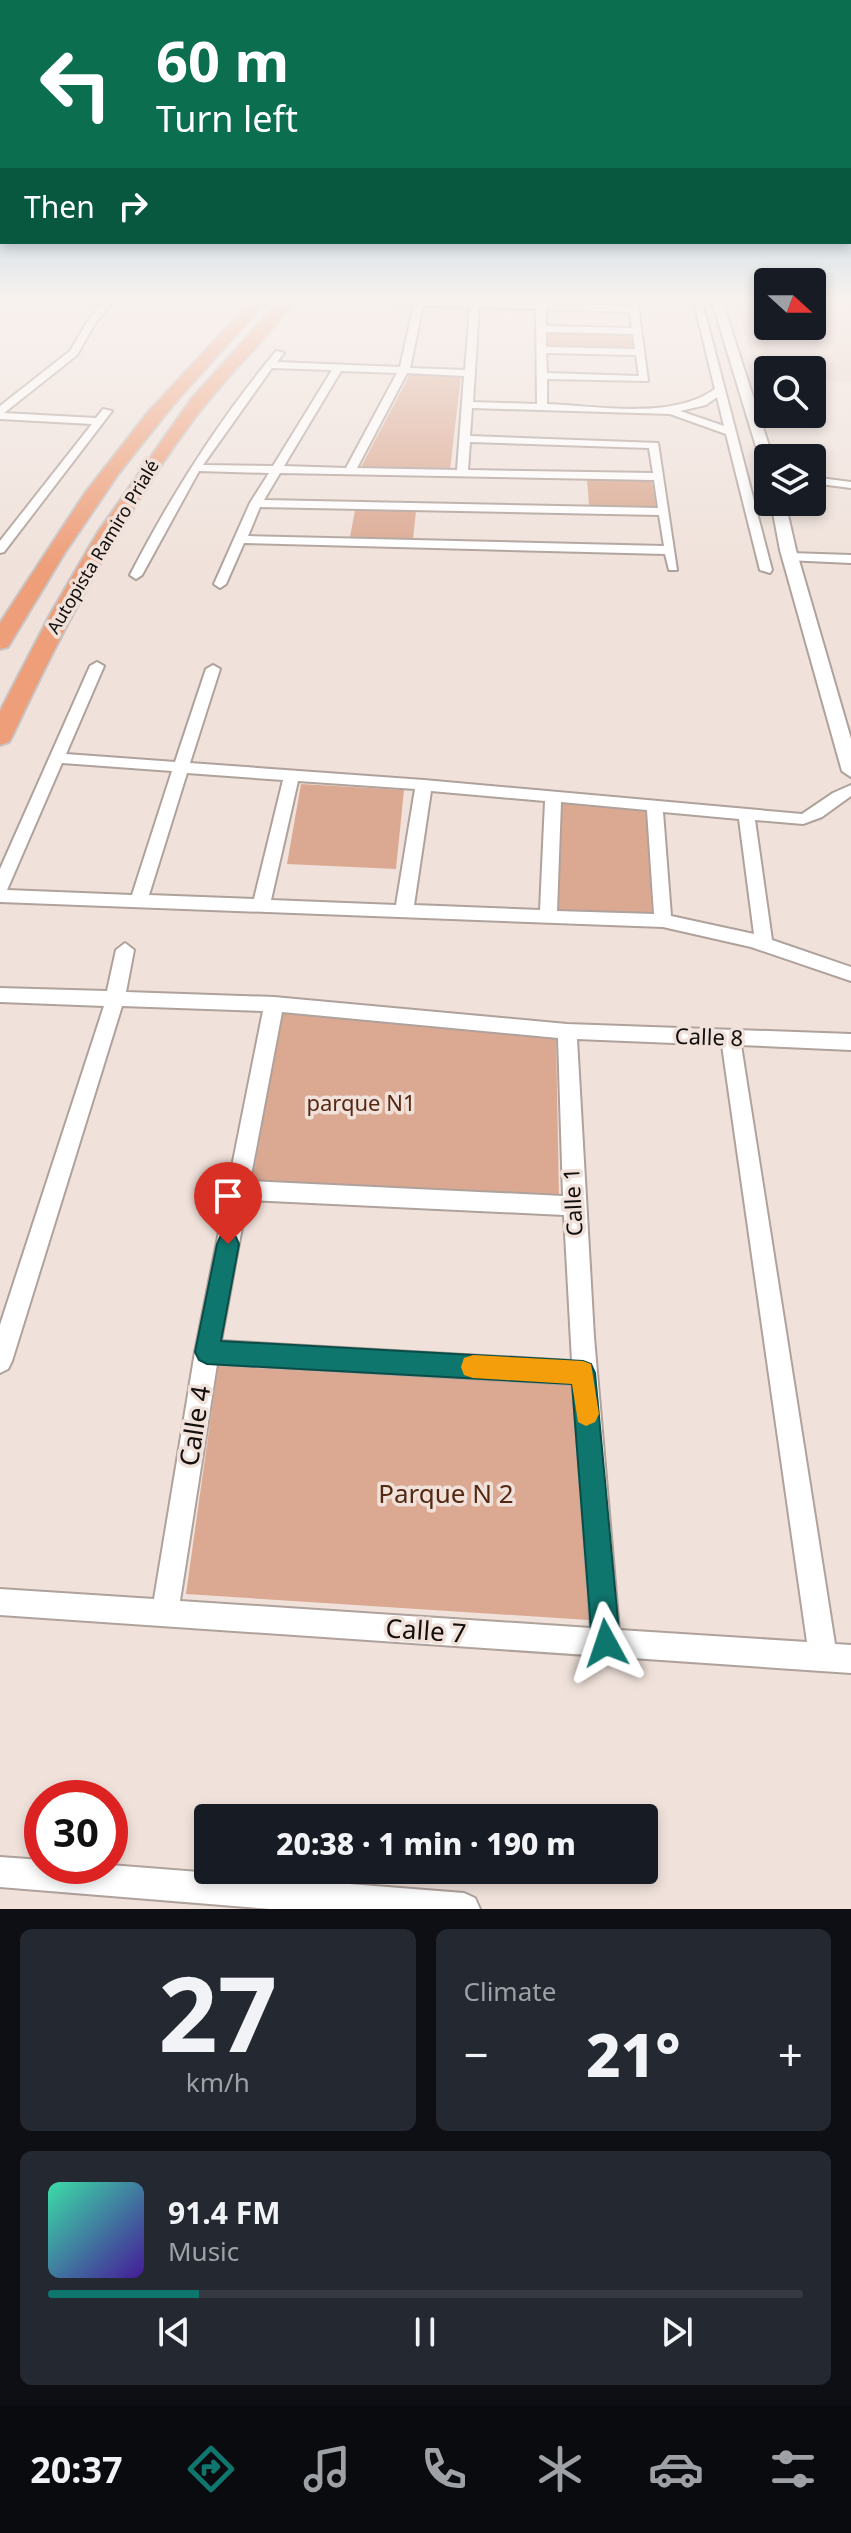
<!DOCTYPE html>
<html lang="en">
<head>
<meta charset="utf-8">
<style>
  body { margin:0; font-family:"Noto Sans",sans-serif; background:#242831; color:#f1f3f6; height:100vh; display:flex; flex-direction:column; font-size:30px; white-space:nowrap }
  * { box-sizing:border-box; margin:0 }
  p { font-size:26px; color:#9ea1a6 }
  .icon { flex:none; width:44px; height:44px; fill:none; stroke:currentColor; stroke-width:2; stroke-linecap:round; stroke-linejoin:round }
  .map { position:relative; height:1909px; overflow:hidden }
  .details { display:flex; flex-direction:column; gap:20px; padding:20px; background:#0d0f14; flex:1 }
  .details>* { flex:none }
  .guide { position:absolute; left:0px; top:0px; width:852px; height:244px; box-shadow:0 4px 12px #0003; background:#0b6e4f; color:#fff; overflow:hidden }
  .needle { width:52px; rotate:111deg }
  .controls { position:absolute; left:754px; top:268px; display:grid; gap:16px }
  .controls a { display:grid; place-items:center; width:72px; height:72px; border-radius:8px; background:#171b24; box-shadow:0 4px 12px #0003; font-size:40px }
  .speed { position:absolute; left:24px; top:1780px; display:flex; gap:16px; font-size:40px; font-weight:700; text-align:center }
  .speed>* { display:grid; place-content:center; width:104px; height:104px; border-radius:50%; background:#171b24; box-shadow:0 4px 12px #0003; line-height:1 }
  .speed .limit { border:12px solid #d22; background:#fff; color:#111 }
  .pin { position:absolute; display:grid; place-items:center; width:68px; height:68px; color:#fff; margin:-82px -34px; border-radius:50% 50% 50% 0; rotate:-45deg; box-shadow:0 0 8px #0007 }
  .pin .icon { rotate:45deg }
  .me { position:absolute; width:88px; margin:-44px; rotate:355deg; stroke-linejoin:round; filter:drop-shadow(0 0 6px #0008) }
  .turn { display:flex; align-items:center; gap:28px; height:168px; padding:0 24px; font-size:36px }
  .turn .icon { width:104px; height:104px; stroke-width:2.5 }
  .turn b { display:block; font-size:56px; line-height:68px }
  .then { display:flex; align-items:center; height:76px; padding:0 24px; background:#0003; gap:16px; font-size:30px }
  .big { font-size:60px; font-weight:800; line-height:1.1 }
  .details .tile { flex:1; display:flex; flex-direction:column; justify-content:center; gap:12px; min-width:0; padding:0 28px; border-radius:12px; background:#242831 }
  .details .dial { align-items:center; gap:0 }
  .dial b { font-size:104px; line-height:1 }
  .song { display:flex; align-items:center; gap:24px }
  .cover { width:96px; height:96px; border-radius:12px; background:linear-gradient(135deg,hsl(160 70% 55%),hsl(260 70% 35%)) }
  .played { height:8px; border-radius:4px; background:linear-gradient(90deg,#0f766e 20%,#363941 20%) }
  .keys { display:flex; justify-content:space-around; direction:ltr }
  .heat { display:flex; justify-content:space-between; align-items:center; font-size:44px; direction:ltr }
  .details .tiles { flex:1; display:grid; gap:20px; grid-template-columns:1fr 1fr }
  .tile:last-child { grid-column:span 2 }
  .trip { position:absolute; left:194px; top:1804px; width:464px; height:80px; border-radius:8px; background:#171b24; box-shadow:0 4px 12px #0003; font-weight:800; line-height:80px; text-align:center }
  .menu { display:flex; height:128px; justify-content:space-around; align-items:center; background:#090b0e; color:#9ea1a6 }
  .menu .icon { width:56px; height:56px }
  .menu .on { color:#0f766e }
  .menu b { font-size:36px; color:#f1f3f6 }
  .map>svg:first-child { display:block }
</style>
</head>
<body>
<div class="map">
<svg width="851" height="1909" viewBox="0 0 851 1909">
  <rect width="100%" height="100%" fill="#f0e2db"/>
  <polygon fill="#ebd5cb" points="735,298 768,298 768,326 812,326 812,298 851,298 851,382 812,380 812,370 768,370 768,378 757,378"/>
  <g fill="#dba992">
    <polygon points="545,331 628,333 633,335 635,349 545,348"/>
    <polygon points="410,374 461,376 450,470 361,467"/>
    <polygon points="587,480 652,481 656,507 589,505"/>
    <polygon points="355,510 416,511 413,539 350,537"/>
    <polygon points="301,784 404,790 396,869 287,864"/>
    <polygon points="560,801 648,810 652,914 554,911"/>
    <polygon points="282,1012 556,1036 559,1197 252,1182"/>
    <polygon points="218,1366 572,1385 589,1620 186,1594"/>
  </g>
  <g fill="none" stroke-linecap="round" stroke-linejoin="round">
    <defs>
      <g id="minor">
        <polygon points="107,298 116,298 96,322 77,355 4,413 96,418 103,409 112,411 4,552 0,553 0,541 92,424 0,419 0,406 70,351 89,319"/>
        <path d="M629 298H637L648 381 547 379V404C599 406 672 420 715 389L693 298H701L772 570 770 573 760 570 726 434 670 414 472 408 470 436 658 443 677 570H669L665 554 244 543 226 584 220 588 214 584 250 503 269 473 199 471 142 575 136 579 130 575C171 495 219 420 276 351L284 353 277 362 400 367 414 305H394L391 300 630 306ZM423 306 470 307 465 370 410 368ZM479 307 536 309 537 404 473 402ZM546 309 630 312 632 328 546 326ZM546 332 633 334 635 349 546 347ZM546 353 636 355 639 376 547 373ZM272 368 332 370 273 466 203 465ZM341 371 397 373 346 468 284 466ZM407 373 464 376 457 470 357 468ZM717 397 724 426 680 411 706 405ZM470 442 649 448 653 473 468 470ZM280 473 654 480 658 508 264 500ZM260 507 659 515 664 546 248 536Z"/>
        <polygon points="812,477 851,482 851,488 812,483"/>
        <polygon points="790,553 851,555 851,563 786,560 786,554"/>
        <path d="M97 662 104 666 66 754 175 762 206 669 213 665 220 669 190 763 424 780 802 814 833 793 851 785V796L822 817 803 824 755 820 772 940 851 967V981L751 947 663 927 0 902V869L90 666ZM62 763 172 771 132 895 7 890ZM187 773 283 780 254 899 149 895ZM298 781 415 789 396 905 271 900ZM431 791 545 801 540 910 414 905ZM561 802 647 810 654 914 557 911ZM663 812 739 819 754 934 671 916Z"/>
        <path d="M125 943 134 950 126 992 274 997 567 1024 851 1034V1050L741 1045 835 1644 851 1645V1673L0 1615V1589L154 1599 195 1352 263 1011 122 1006 12 1361 8 1369 0 1373V1325L104 1006 0 1002V988L107 991 116 950ZM282 1012 558 1038 563 1196 250 1181ZM577 1039 722 1045 807 1642 619 1630 594 1337ZM247 1200 564 1215 572 1361 221 1341ZM217 1364 573 1384 591 1628 180 1601Z"/>
        <polygon points="0,1857 42,1860 42,1866 110,1865 464,1893 475,1898 480,1909 270,1909 0,1887"/>
      </g>
      <g id="tertiary">
        <polygon points="711,298 721,298 773,458 768,458 768,467 761,463"/>
        <polygon points="771,502 785,502 796,550 851,739 851,777 842,771 780,550"/>
      </g>
      <g id="trunk">
        <polygon points="254,298 269,298 174,404 119,473 64,554 11,642 8,647 0,649 0,623 85,493 149,411"/>
        <path d="M282 298H297C266 340 226 376 194 419 121 517 64 626 12 737L9 742 0 745V711L51 613 98 532 192 398Z"/>
      </g>
    </defs>
    <use href="#minor" stroke="#afa19b" stroke-width="4"/>
    <use href="#tertiary" stroke="#afa19b" stroke-width="4"/>
    <use href="#trunk" stroke="#c7c5c5" stroke-width="4"/>
    <use href="#minor" fill="#fff" fill-rule="evenodd"/>
    <use href="#tertiary" fill="#fff" fill-rule="evenodd"/>
    <use href="#trunk" fill="#ee9f7a" fill-rule="evenodd"/>
  </g>
  <linearGradient id="sky" x2="0" y2="1"><stop stop-color="#66b0d0"/><stop offset="0.53" stop-color="#f8f2ef"/><stop offset="1" stop-color="#f8f2ef" stop-opacity="0"/></linearGradient>
  <rect width="851" height="565" fill="url(#sky)"/>
  <polygon fill="#0f766e" stroke="#0a4d48" stroke-width="2" points="228,1234 236,1237 239,1244 221,1341 583,1361 591,1364 595,1373 620,1643 615,1653 606,1657 596,1653 592,1643 572,1384 207,1364 199,1360 195,1352 217,1244 220,1237"/>
  <polygon fill="#f59e0b" points="473,1355 583,1361 591,1364 599,1414 595,1422 586,1426 578,1422 572,1384 473,1378 464,1375 461,1367 464,1358"/>
  <g text-anchor="middle" stroke-width="7" stroke-linejoin="round" paint-order="stroke">
    <g font-size="18" fill="#140f0d" stroke="#f0e2db">
      <text transform="translate(103 547) rotate(-59)" y="6">Autopista Ramiro Prialé</text>
    </g>
    <g font-size="22" fill="#140f0d" stroke="#f0e2db">
      <text transform="translate(709 1037) rotate(2)" y="8">Calle 8</text>
      <text transform="translate(573 1202) rotate(-93)" y="8">Calle 1</text>
    </g>
    <g font-size="22" fill="#552812" stroke="#f0e2db">
      <text x="361" y="1111">parque N1</text>
    </g>
    <g font-size="26" fill="#140f0d" stroke="#f0e2db">
      <text transform="translate(195 1426) rotate(-81)" y="9">Calle 4</text>
      <text transform="translate(426 1631) rotate(4)" y="9">Calle 7</text>
    </g>
    <g font-size="26" fill="#552812" stroke="#f0e2db">
      <text x="446" y="1503">Parque N 2</text>
    </g>
  </g>
</svg>
<div class="controls">
<a><svg class="needle" viewBox="-14 -14 28 28"><path d="M0-13l5 13h-10z" fill="#e53935"/><path d="M0 13l5-13h-10z" fill="#9ea1a6"/></svg></a>
<a><svg class="icon" aria-label="search" viewBox="0 0 24 24"><circle cx="10" cy="10" r="6"/><path d="M15 15l6 6"/></svg></a>
<a><svg class="icon" aria-label="layers" viewBox="0 0 24 24"><path d="M12 4l9 5-9 5-9-5zM3 14l9 5 9-5"/></svg></a>
</div>
<div class="speed"><div class="limit">30</div></div>
<div class="pin" style="left:228px;top:1244px;background:#d93025"><svg class="icon" aria-label="arrive" viewBox="0 0 24 24"><path d="M6 21V4h12l-3 4 3 4H6"/></svg></div>
<svg class="me" style="left:606px;top:1643px" viewBox="-20 -20 40 40"><path d="M0-17L14 15 0 8-14 15z" fill="#0f766e" stroke="#fff" stroke-width="4"/></svg>
<div class="trip">20:38 · 1 min · 190 m</div>
<div class="guide">
<div class="turn"><svg class="icon" aria-label="left" viewBox="0 0 24 24"><path d="M17 20v-9H6M10 6l-5 5 5 5"/></svg><div><b>60 m</b>Turn left</div></div>
<div class="then">Then<svg class="icon" aria-label="right" viewBox="0 0 24 24"><path d="M7 20v-9h11M14 6l5 5-5 5"/></svg></div>
</div>
</div>
<section class="details">
<div class="tiles">
<div class="tile dial"><b>27</b><p>km/h</p></div>
<div class="tile"><p>Climate</p>
<div class="heat"><a>−</a><b class="big">21°</b><a>+</a></div>
</div>
<div class="tile">
<div class="song"><i class="cover"></i><div><b>91.4 FM</b><p>Music</p></div></div>
<div class="played"></div>
<div class="keys"><svg class="icon" aria-label="previous" viewBox="0 0 24 24"><path d="M18 5L8 12l10 7zM5 5v14"/></svg><svg class="icon" aria-label="pause" viewBox="0 0 24 24"><path d="M8 5v14M16 5v14"/></svg><svg class="icon" aria-label="next" viewBox="0 0 24 24"><path d="M6 5l10 7-10 7zM19 5v14"/></svg></div>
</div>
</div>
</section>
<nav class="menu">
<b>20:37</b>
<svg class="icon on" aria-label="directions" viewBox="0 0 24 24"><path d="M12 3l9 9-9 9-9-9zM9 14v-3h6M13 9l2 2-2 2"/></svg>
<svg class="icon" aria-label="music" viewBox="0 0 24 24"><path d="M9 18V5l10-2v13"/><circle cx="6" cy="18" r="3"/><circle cx="16" cy="16" r="3"/></svg>
<svg class="icon" aria-label="phone" viewBox="0 0 24 24"><path d="M5 4h4l2 5-3 2q2 4 5 5l2-3 5 2v4C11 20 4 13 5 4z"/></svg>
<svg class="icon" aria-label="climate" viewBox="0 0 24 24"><path d="M12 3v18M4 7l16 10M4 17L20 7"/></svg>
<svg class="icon" aria-label="car" viewBox="0 0 24 24"><path d="M5 17H2v-5l4-1 3-4h7l3 4 3 1v5h-3M9 17h6M6 11h13"/><circle cx="7" cy="17" r="2"/><circle cx="17" cy="17" r="2"/></svg>
<svg class="icon" aria-label="filters" viewBox="0 0 24 24"><path d="M4 7h16M4 17h16"/><circle cx="9" cy="7" r="2"/><circle cx="15" cy="17" r="2"/></svg>
</nav>
</body>
</html>
